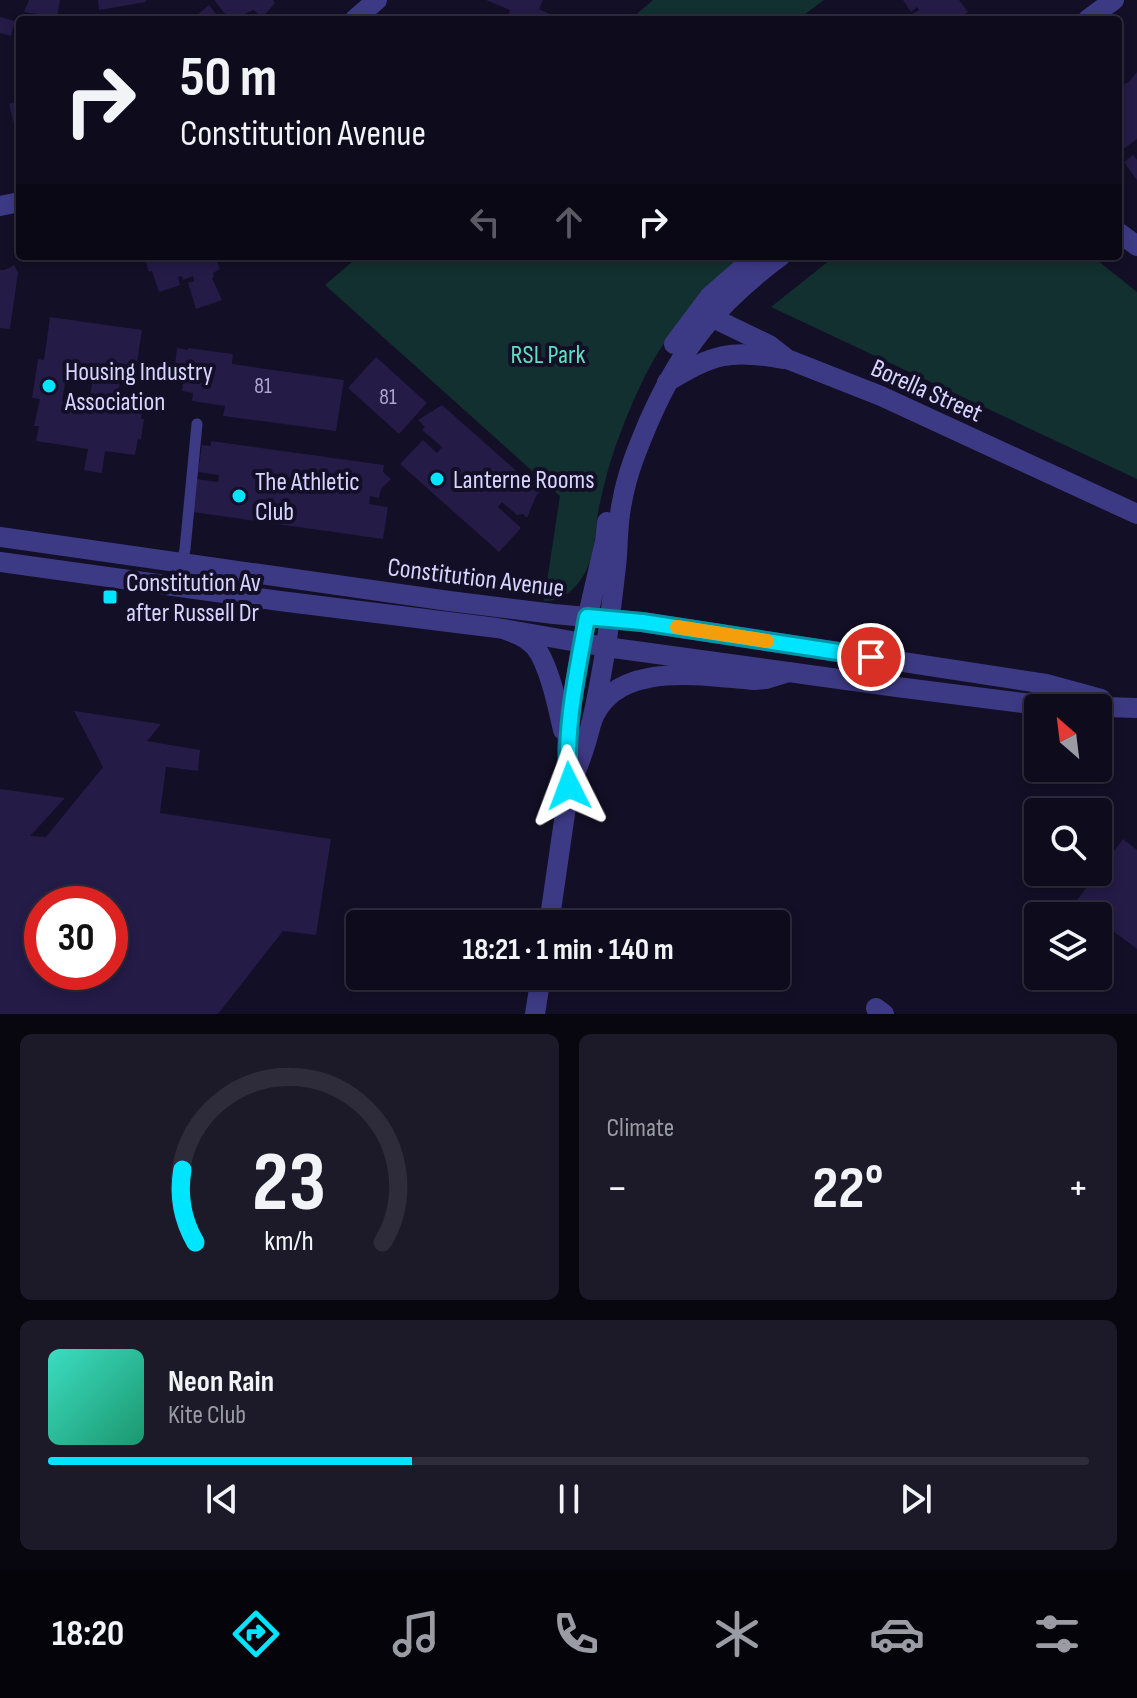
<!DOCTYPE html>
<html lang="en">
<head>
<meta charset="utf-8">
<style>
  body { margin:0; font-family:"Sofia Sans Condensed",sans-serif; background:#1c1929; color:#f1f3f6; height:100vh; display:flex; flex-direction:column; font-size:30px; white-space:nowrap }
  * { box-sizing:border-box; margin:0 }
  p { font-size:26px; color:#9b9ba3 }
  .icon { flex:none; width:44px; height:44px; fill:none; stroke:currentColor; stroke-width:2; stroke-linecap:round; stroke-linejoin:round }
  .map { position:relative; height:1014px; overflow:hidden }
  .panel { display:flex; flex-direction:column; gap:20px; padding:20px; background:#08060f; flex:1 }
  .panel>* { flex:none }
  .top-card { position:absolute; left:16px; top:16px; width:1106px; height:244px; border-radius:8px; box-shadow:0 4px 12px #0003,0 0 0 2px #2e2b3b; background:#0e0b1c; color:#f1f3f6; overflow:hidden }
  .needle { width:52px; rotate:332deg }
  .buttons { position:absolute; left:1024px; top:694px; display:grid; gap:16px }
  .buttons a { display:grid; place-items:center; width:88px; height:88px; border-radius:8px; background:#0e0b1c; box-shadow:0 4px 12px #0003,0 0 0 2px #2e2b3b; font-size:40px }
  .speed { position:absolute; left:24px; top:886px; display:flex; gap:16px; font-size:40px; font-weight:700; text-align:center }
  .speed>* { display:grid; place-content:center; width:104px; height:104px; border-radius:50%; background:#0e0b1c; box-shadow:0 4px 12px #0003,0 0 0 2px #2e2b3b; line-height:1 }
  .speed .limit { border:12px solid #d22; background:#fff; color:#111 }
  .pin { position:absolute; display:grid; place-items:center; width:68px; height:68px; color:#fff; margin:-34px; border:4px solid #fff; border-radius:50%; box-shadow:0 2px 8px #0007 }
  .me { position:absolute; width:88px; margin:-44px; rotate:357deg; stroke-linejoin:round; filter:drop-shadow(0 0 6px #0008) }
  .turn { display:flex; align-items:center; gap:28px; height:168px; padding:0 32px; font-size:36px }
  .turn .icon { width:104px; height:104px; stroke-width:2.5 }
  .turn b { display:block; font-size:56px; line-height:68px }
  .lanes { display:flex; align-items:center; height:76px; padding:0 32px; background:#0003; justify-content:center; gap:40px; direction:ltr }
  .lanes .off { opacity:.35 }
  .big { font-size:60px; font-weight:700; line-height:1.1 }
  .panel .card { flex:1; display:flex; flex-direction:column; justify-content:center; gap:12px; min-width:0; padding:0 28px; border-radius:12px; background:#1c1929 }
  .panel .dial { align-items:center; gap:0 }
  .dial svg { height:208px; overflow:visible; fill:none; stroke:#2e2b3b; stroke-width:7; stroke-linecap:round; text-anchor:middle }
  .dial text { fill:#f1f3f6; stroke:none }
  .song { display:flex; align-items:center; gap:24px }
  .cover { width:96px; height:96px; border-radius:12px; background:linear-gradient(135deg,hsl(170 70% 55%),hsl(160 70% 35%)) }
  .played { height:8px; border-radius:4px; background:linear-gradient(90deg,#00e5ff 35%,#2e2b3b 35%) }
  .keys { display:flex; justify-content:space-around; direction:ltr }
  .heat { display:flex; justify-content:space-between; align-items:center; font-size:44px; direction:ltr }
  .panel .tiles { flex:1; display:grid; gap:20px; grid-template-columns:1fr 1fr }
  .card:last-child { grid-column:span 2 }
  .trip { position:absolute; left:346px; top:910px; width:444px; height:80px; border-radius:8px; background:#0e0b1c; box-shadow:0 4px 12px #0003,0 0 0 2px #2e2b3b; font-weight:700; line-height:80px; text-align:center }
  .tabs { display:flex; height:128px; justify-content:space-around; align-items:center; background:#06040b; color:#9b9ba3 }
  .tabs .icon { width:56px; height:56px }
  .tabs .on { color:#00e5ff }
  .tabs b { font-size:36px; color:#f1f3f6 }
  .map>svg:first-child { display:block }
</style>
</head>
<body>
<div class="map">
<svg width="1137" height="1014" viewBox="0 0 1137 1014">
  <rect width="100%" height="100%" fill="#130f26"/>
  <g fill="#12302f">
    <polygon points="653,0 824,0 797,20 630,20"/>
    <path d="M359 256H744C721 280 697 302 676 327 647 361 621 427 608 470 604 484 601 498 598 512 595 532 595 553 586 571 577 588 564 601 544 601L560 496 325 285Z"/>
    <polygon points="835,256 1092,256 1137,292 1137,479 771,307"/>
  </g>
  <g fill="#241b47" fill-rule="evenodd">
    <polygon points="29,0 60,0 57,17 24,12"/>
    <polygon points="98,0 146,0 146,2 99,10"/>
    <polygon points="214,0 273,0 275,3 262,18 254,10 244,14 250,20 230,20"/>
    <polygon points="486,0 543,0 539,9 550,14 547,20 509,20 507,19 510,10"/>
    <polygon points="903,0 959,0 968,12 956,20 945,20 943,17 939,20 917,20 912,14 919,10 917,7 911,12"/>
    <polygon points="209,5 221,20 191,20"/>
    <polygon points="0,17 15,21 11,36 0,33"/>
    <polygon points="1137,72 1137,139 1118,153 1118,87 1129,82"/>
    <polygon points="20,101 20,143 19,144 9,104"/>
    <polygon points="1133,155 1137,160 1137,180 1124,162"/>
    <polygon points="144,256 214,256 220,269 213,273 214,277 212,278 222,300 196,309 188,283 194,281 193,276 183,280 182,276 178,277 180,285 159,292 152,271 149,272"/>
    <polygon points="14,265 18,272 10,329 0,328 0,270 5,270"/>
    <path d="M50 317 142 330 135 375 121 373 116 409 142 413 141 419H144L141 440 138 439 135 455 105 451 102 473 84 470 88 449 36 441 39 426H34L40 399 32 398 38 359 44 360ZM68 365 94 369 89 405 62 401Z"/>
    <polygon points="177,348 188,350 188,348 233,354 232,364 344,380 336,431 223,416 225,406 192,401 193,393 182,391 184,374 174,373"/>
    <polygon points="376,357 427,403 399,434 348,388"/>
    <polygon points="442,405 540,492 536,496 527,518 523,514 517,515 502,502 498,507 521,528 499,552 400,464 423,440 437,453 442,447 422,430 425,427 418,420"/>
    <polygon points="211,441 384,465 383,472 391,479 381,489 379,498 370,496 369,504 388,507 383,539 192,512 197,479 218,482 219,475 198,472 202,445 211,446"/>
    <path d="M74 711 161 724 147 741 200 750 198 771 166 767 160 813 331 839 316 935 283 931 218 1014H0V789L65 798 30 836 46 837 103 767ZM42 904H110V972H42Z"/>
    <polygon points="1123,839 1137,850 1137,949 1098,920 1098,916 1092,916 1075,903"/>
  </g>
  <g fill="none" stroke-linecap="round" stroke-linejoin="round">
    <polyline stroke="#3d3a85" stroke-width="11" points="182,562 185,549 197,424"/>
    <g stroke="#3d3a85" stroke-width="20">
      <polyline points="354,20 377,0"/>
      <polyline points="0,206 20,202"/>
      <polyline points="1118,232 1137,246"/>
      <polyline points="711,317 769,345 787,359 881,396 1137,514"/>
      <path d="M667 382C713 354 730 349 783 359"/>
      <path d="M508 631C518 634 528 639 535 647 549 664 558 708 563 730"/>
      <path d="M591 724C611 659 702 676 754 680L766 679 789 672"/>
      <path d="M571 782C591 740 598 693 606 647"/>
      <polyline points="549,924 569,786 567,750 569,718 582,643"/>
      <polyline points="876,1008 884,1014"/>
      <polyline points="535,1014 541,976"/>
    </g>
    <g stroke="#3d3a85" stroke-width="20">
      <polyline points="1087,20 1114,0"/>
      <polyline points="674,344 710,296 756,256"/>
      <polyline points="0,537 449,601 554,614 642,622 1046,684 1101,699"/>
      <polyline points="0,562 280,601 497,628 606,647 897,687 1039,705 1137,708"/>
      <polyline points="585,628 605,541 607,522"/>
      <path d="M606 647C610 617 614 587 617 556 618 538 618 520 622 502 627 473 638 447 649 421 681 348 717 303 781 256"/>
    </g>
  </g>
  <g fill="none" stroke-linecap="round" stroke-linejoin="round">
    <defs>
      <path id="route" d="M569 786C564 728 577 673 587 617L642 622 871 657"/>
    </defs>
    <use href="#route" stroke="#0095a6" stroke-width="20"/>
    <use href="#route" stroke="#00e5ff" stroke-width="14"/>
    <polyline stroke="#f59e0b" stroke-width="14" points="677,627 767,641"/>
  </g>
  <g fill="#00e5ff" stroke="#130f26" stroke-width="3">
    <circle cx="49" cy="386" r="8"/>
    <circle cx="437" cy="479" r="8"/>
    <circle cx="239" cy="496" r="8"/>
    <rect x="102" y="589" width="16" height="16" rx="4"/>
  </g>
  <g text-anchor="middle" stroke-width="8" stroke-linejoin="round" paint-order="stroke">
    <g font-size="22" fill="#aca6d1">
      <text x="263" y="393">81</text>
      <text x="388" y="404">81</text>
    </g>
    <g font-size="26" fill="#5fe0c0" stroke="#130f26">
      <text x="548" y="363">RSL Park</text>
    </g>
    <g font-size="26" fill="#d9d4ff" stroke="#130f26" text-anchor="start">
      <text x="65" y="380">Housing Industry<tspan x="65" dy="30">Association</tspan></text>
      <text x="453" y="488">Lanterne Rooms</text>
      <text x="255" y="490">The Athletic<tspan x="255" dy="30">Club</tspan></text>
      <text x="126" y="591">Constitution Av<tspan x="126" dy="30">after Russell Dr</tspan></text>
    </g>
    <g font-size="26" fill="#d9d4ff" stroke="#130f26">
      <text transform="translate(927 390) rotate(24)" y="9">Borella Street</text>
      <text transform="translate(476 577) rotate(7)" y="9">Constitution Avenue</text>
    </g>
  </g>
</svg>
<div class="buttons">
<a><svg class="needle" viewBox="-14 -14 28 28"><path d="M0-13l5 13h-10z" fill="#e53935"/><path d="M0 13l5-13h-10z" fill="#9b9ba3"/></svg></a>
<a><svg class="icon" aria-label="search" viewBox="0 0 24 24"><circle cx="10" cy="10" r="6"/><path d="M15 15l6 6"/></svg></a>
<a><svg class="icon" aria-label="layers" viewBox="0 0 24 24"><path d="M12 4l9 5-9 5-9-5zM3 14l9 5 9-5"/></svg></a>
</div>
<div class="speed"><div class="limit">30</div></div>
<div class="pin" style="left:871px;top:657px;background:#d93025"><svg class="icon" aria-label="arrive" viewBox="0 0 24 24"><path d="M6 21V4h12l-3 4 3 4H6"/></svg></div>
<svg class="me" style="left:569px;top:786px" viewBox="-20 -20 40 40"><path d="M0-17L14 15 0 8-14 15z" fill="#00e5ff" stroke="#fff" stroke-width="4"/></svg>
<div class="trip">18:21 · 1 min · 140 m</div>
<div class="top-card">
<div class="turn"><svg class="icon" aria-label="right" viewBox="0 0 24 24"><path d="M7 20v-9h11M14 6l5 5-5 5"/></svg><div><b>50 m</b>Constitution Avenue</div></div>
<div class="lanes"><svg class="icon off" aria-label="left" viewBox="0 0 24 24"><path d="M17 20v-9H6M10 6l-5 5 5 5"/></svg><svg class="icon off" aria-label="ahead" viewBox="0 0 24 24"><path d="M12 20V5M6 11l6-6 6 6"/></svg><svg class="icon" aria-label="right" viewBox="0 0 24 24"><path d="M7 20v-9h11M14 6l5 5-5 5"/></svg></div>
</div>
</div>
<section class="panel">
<div class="tiles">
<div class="card dial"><svg viewBox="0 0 100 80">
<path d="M14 69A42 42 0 1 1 86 69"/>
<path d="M14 69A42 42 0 0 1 9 41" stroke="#00e5ff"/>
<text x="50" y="56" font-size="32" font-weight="700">23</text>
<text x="50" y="72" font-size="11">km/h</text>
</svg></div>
<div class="card"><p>Climate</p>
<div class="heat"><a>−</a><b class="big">22°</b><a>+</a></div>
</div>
<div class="card">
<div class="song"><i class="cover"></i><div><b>Neon Rain</b><p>Kite Club</p></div></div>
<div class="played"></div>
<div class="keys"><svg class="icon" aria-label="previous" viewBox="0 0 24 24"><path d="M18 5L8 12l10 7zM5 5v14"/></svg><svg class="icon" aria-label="pause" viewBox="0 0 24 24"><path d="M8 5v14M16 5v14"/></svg><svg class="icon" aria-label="next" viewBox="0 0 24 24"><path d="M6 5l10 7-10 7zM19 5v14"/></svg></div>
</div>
</div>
</section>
<nav class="tabs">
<b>18:20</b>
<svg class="icon on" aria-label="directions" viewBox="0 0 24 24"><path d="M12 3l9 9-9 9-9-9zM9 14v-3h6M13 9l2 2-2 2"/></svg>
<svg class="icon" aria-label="music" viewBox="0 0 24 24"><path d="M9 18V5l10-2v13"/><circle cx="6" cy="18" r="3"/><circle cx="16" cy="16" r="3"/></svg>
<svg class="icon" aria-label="phone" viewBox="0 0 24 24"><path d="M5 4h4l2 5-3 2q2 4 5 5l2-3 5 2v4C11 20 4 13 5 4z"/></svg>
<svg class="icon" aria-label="climate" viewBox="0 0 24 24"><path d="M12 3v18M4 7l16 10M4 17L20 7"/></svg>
<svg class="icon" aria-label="car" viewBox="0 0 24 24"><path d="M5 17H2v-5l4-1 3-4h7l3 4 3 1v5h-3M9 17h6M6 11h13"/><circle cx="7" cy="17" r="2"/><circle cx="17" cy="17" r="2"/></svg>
<svg class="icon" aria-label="filters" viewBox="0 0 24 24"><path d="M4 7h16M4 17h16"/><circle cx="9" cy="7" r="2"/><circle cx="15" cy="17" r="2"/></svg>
</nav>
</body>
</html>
